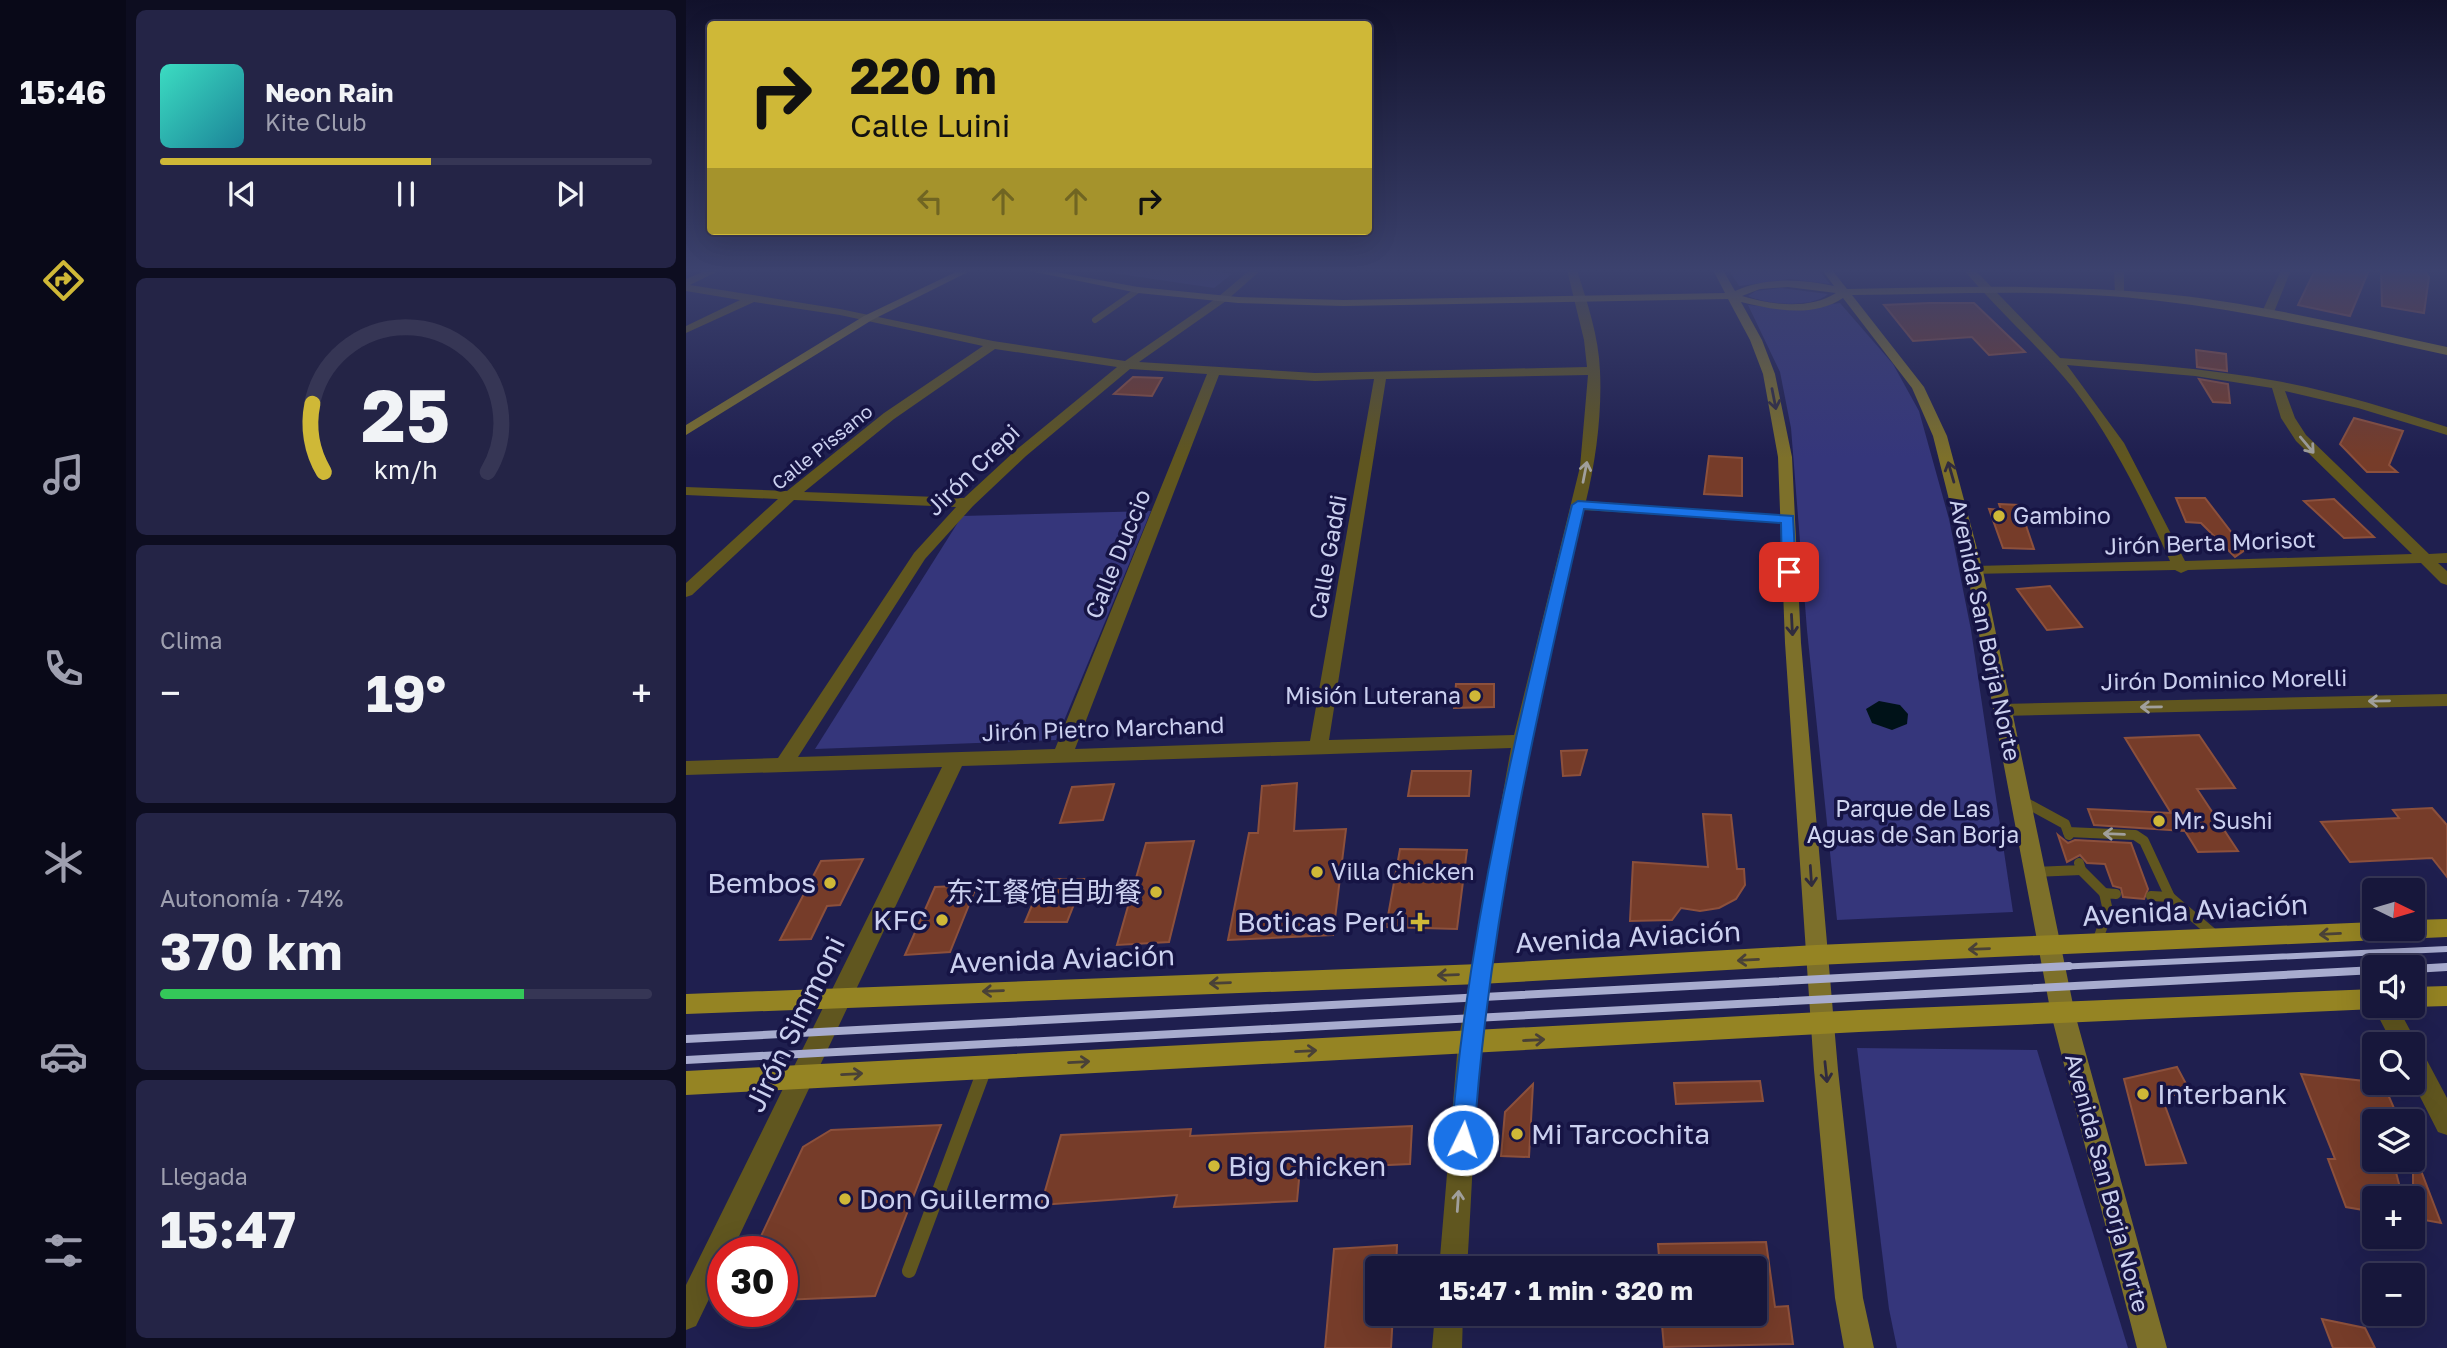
<!DOCTYPE html>
<html lang="es">
<head>
<meta charset="utf-8">
<style>
  body { margin:0; font-family:"Golos Text","Noto Sans SC",sans-serif; background:#242446; color:#f1f3f6; height:100vh; display:flex; flex-direction:column; font-size:26px; white-space:nowrap }
  * { box-sizing:border-box; margin:0 }
  p { font-size:23px; color:#9e9faf }
  .icon { flex:none; width:38px; height:38px; fill:none; stroke:currentColor; stroke-width:2; stroke-linecap:round; stroke-linejoin:round }
  .map { position:relative; flex:1; overflow:hidden }
  .details { display:flex; flex-direction:column; gap:10px; padding:10px; background:#0d0d20; width:560px }
  .details>* { flex:none }
  .hud { position:absolute; left:21px; top:21px; width:665px; height:214px; border-radius:7px; box-shadow:0 7px 28px #0002,0 0 0 2px #363655; background:#cfb837; color:#111; overflow:hidden }
  .needle { width:46px; rotate:95deg }
  .controls { position:absolute; left:1676px; top:878px; display:grid; gap:14px }
  .controls a { display:grid; place-items:center; width:63px; height:63px; border-radius:7px; background:#17173b; box-shadow:0 7px 28px #0002,0 0 0 2px #363655; font-size:35px }
  .speed { position:absolute; left:21px; top:1236px; display:flex; gap:14px; font-size:35px; font-weight:700; text-align:center }
  .speed>* { display:grid; place-content:center; width:91px; height:91px; border-radius:50%; background:#17173b; box-shadow:0 7px 28px #0002,0 0 0 2px #363655; line-height:1 }
  .speed .limit { border:10px solid #d22; background:#fff; color:#111 }
  .pin { position:absolute; display:grid; place-items:center; width:60px; height:60px; color:#fff; margin:-30px; border-radius:14px; box-shadow:0 4px 10px #0006 }
  .me { position:absolute; width:77px; margin:-38px; rotate:4deg; stroke-linejoin:round; filter:drop-shadow(0 0 5px #0008) }
  .turn { display:flex; align-items:center; gap:24px; height:147px; padding:0 28px; font-size:32px }
  .turn .icon { width:91px; height:91px; stroke-width:2.5 }
  .turn b { display:block; font-size:49px; line-height:60px }
  .lanes { display:flex; align-items:center; height:66px; padding:0 28px; background:#0003; justify-content:center; gap:35px; direction:ltr }
  .lanes .off { opacity:.35 }
  .big { font-size:52px; font-weight:700; line-height:1.1 }
  .details .widget { flex:1; display:flex; flex-direction:column; justify-content:center; gap:10px; min-width:0; padding:0 24px; border-radius:10px; background:#242446 }
  .details .dial { align-items:center; gap:0 }
  .dial svg { height:182px; overflow:visible; fill:none; stroke:#363655; stroke-width:7; stroke-linecap:round; text-anchor:middle }
  .dial text { fill:#f1f3f6; stroke:none }
  .song { display:flex; align-items:center; gap:21px }
  .cover { width:84px; height:84px; border-radius:10px; background:linear-gradient(135deg,hsl(170 70% 55%),hsl(190 70% 35%)) }
  .played { height:7px; border-radius:4px; background:linear-gradient(90deg,#cfb837 55%,#363655 55%) }
  .keys { display:flex; justify-content:space-around; direction:ltr }
  .heat { display:flex; justify-content:space-between; align-items:center; font-size:38px; direction:ltr }
  .charge { height:10px; border-radius:5px; background:linear-gradient(90deg,#34c759 74%,#363655 0) }
  .trip { position:absolute; left:679px; top:1256px; width:402px; height:70px; border-radius:7px; background:#17173b; box-shadow:0 7px 28px #0002,0 0 0 2px #363655; font-weight:700; line-height:70px; text-align:center }
  main { display:flex; flex:1; min-height:0 }
  .tab-bar { display:flex; flex-direction:column; width:126px; justify-content:space-around; align-items:center; background:#090918; color:#9e9faf }
  .tab-bar .icon { width:49px; height:49px }
  .tab-bar .current { color:#cfb837 }
  .tab-bar b { font-size:32px; color:#f1f3f6 }
  .map>svg:first-child { display:block }
</style>
</head>
<body>
<main>
<nav class="tab-bar">
<b>15:46</b>
<svg class="icon current" aria-label="directions" viewBox="0 0 24 24"><path d="M12 3l9 9-9 9-9-9zM9 14v-3h6M13 9l2 2-2 2"/></svg>
<svg class="icon" aria-label="music" viewBox="0 0 24 24"><path d="M9 18V5l10-2v13"/><circle cx="6" cy="18" r="3"/><circle cx="16" cy="16" r="3"/></svg>
<svg class="icon" aria-label="phone" viewBox="0 0 24 24"><path d="M5 4h4l2 5-3 2q2 4 5 5l2-3 5 2v4C11 20 4 13 5 4z"/></svg>
<svg class="icon" aria-label="climate" viewBox="0 0 24 24"><path d="M12 3v18M4 7l16 10M4 17L20 7"/></svg>
<svg class="icon" aria-label="car" viewBox="0 0 24 24"><path d="M5 17H2v-5l4-1 3-4h7l3 4 3 1v5h-3M9 17h6M6 11h13"/><circle cx="7" cy="17" r="2"/><circle cx="17" cy="17" r="2"/></svg>
<svg class="icon" aria-label="filters" viewBox="0 0 24 24"><path d="M4 7h16M4 17h16"/><circle cx="9" cy="7" r="2"/><circle cx="15" cy="17" r="2"/></svg>
</nav>
<section class="details">
<div class="widget">
<div class="song"><i class="cover"></i><div><b>Neon Rain</b><p>Kite Club</p></div></div>
<div class="played"></div>
<div class="keys"><svg class="icon" aria-label="previous" viewBox="0 0 24 24"><path d="M18 5L8 12l10 7zM5 5v14"/></svg><svg class="icon" aria-label="pause" viewBox="0 0 24 24"><path d="M8 5v14M16 5v14"/></svg><svg class="icon" aria-label="next" viewBox="0 0 24 24"><path d="M6 5l10 7-10 7zM19 5v14"/></svg></div>
</div>
<div class="widget dial"><svg viewBox="0 0 100 80">
<path d="M14 69A42 42 0 1 1 86 69"/>
<path d="M14 69A42 42 0 0 1 9 39" stroke="#cfb837"/>
<text x="50" y="56" font-size="32" font-weight="700">25</text>
<text x="50" y="72" font-size="11">km/h</text>
</svg></div>
<div class="widget"><p>Clima</p>
<div class="heat"><a>−</a><b class="big">19°</b><a>+</a></div>
</div>
<div class="widget"><p>Autonomía · 74%</p><b class="big">370 km</b><div class="charge"></div></div>
<div class="widget"><p>Llegada</p><b class="big">15:47</b></div>
</section>
<div class="map">
<svg width="1761" height="1348" viewBox="0 0 1761 1348">
  <rect width="100%" height="100%" fill="#1f1f4f"/>
  <g fill="#35367b">
    <polygon points="407,270 525,270 546,274 528,288"/>
    <polygon points="1043,270 1133,270 1144,284 1104,279 1053,286"/>
    <path d="M1095 288 1142 294C1126 308 1082 305 1062 296L1070 291Z"/>
    <polygon points="1154,303 1207,364 1233,411 1263,519 1285,630 1327,912 1151,920 1121,630 1105,428 1094,372 1062,305 1110,309"/>
    <polygon points="465,511 370,740 129,749 276,516"/>
    <polygon points="1171,1048 1351,1050 1442,1348 1211,1348 1203,1309"/>
  </g>
  <polygon fill="#001218" points="1193,701 1214,705 1222,714 1221,724 1206,730 1186,723 1180,709"/>
  <g fill="#763c29" stroke="#8c503c" stroke-width="2">
    <polygon points="1629,270 1683,270 1664,316 1612,305"/>
    <polygon points="1695,270 1738,270 1743,277 1738,313 1696,306"/>
    <polygon points="1243,303 1288,303 1339,352 1303,355 1286,337 1227,341 1198,305"/>
    <polygon points="1510,350 1540,354 1541,371 1511,367"/>
    <polygon points="447,377 476,378 466,396 428,394"/>
    <polygon points="1513,379 1542,384 1544,403 1527,402"/>
    <polygon points="1668,418 1717,431 1703,465 1711,472 1681,472 1654,444"/>
    <polygon points="1023,456 1056,458 1056,496 1018,494"/>
    <polygon points="1490,498 1519,498 1559,550 1549,557 1515,523 1500,522"/>
    <polygon points="1648,499 1688,537 1658,538 1618,501"/>
    <polygon points="1313,504 1333,505 1348,549 1317,548 1303,509 1315,510"/>
    <polygon points="1364,586 1396,627 1361,630 1331,589"/>
    <polygon points="770,684 808,684 808,707 768,708"/>
    <polygon points="1513,735 1549,788 1511,789 1552,851 1512,852 1499,831 1408,825 1402,809 1485,813 1439,738"/>
    <polygon points="901,750 894,775 877,776 875,751"/>
    <polygon points="726,771 785,771 783,796 722,796"/>
    <polygon points="611,783 608,831 660,829 647,935 542,940 563,833 572,833 576,786"/>
    <polygon points="428,784 417,820 374,823 386,787"/>
    <polygon points="1746,808 1761,825 1761,877 1746,858 1664,862 1635,822 1713,818 1707,810"/>
    <polygon points="1017,814 1045,815 1051,869 1058,869 1059,885 1050,899 1033,908 1014,911 995,908 986,920 944,921 947,862 1022,867"/>
    <polygon points="1372,835 1382,843 1389,840 1445,843 1462,889 1458,899 1437,897 1435,888 1427,886 1419,864 1401,863 1394,855 1381,862"/>
    <polygon points="508,841 483,942 431,945 460,843"/>
    <polygon points="714,849 781,850 771,929 700,927"/>
    <polygon points="177,859 154,905 141,906 125,939 94,940 135,861"/>
    <polygon points="357,879 398,879 381,922 339,922"/>
    <polygon points="291,885 264,952 219,955 249,887"/>
    <polygon points="1491,1067 1506,1095 1475,1095 1500,1163 1460,1165 1438,1079"/>
    <polygon points="1615,1074 1697,1083 1714,1122 1689,1122 1689,1160 1707,1161 1717,1199 1689,1199 1689,1212 1660,1207 1642,1159 1649,1159"/>
    <polygon points="1074,1081 1077,1101 990,1104 988,1083"/>
    <polygon points="847,1084 843,1157 815,1156 819,1112"/>
    <polygon points="255,1125 189,1296 96,1300 96,1251 68,1251 117,1147 145,1130"/>
    <polygon points="726,1126 724,1164 614,1169 611,1201 488,1207 491,1195 355,1205 375,1135 505,1129 504,1136"/>
    <polygon points="1727,1155 1729,1155 1755,1223 1727,1218"/>
    <polygon points="1080,1242 1089,1307 1102,1306 1107,1344 978,1347 975,1314 1069,1314 1069,1269 974,1269 972,1244"/>
    <polygon points="711,1245 710,1269 691,1269 691,1314 707,1314 705,1348 639,1348 648,1249"/>
    <polygon points="1636,1319 1679,1328 1689,1348 1647,1348"/>
  </g>
  <g fill="none" stroke-linecap="round" stroke-linejoin="round">
    <polyline stroke="#60561f" stroke-width="6" points="409,320 452,290"/>
    <g stroke="#60561f" stroke-width="10">
      <polyline points="1335,800 1379,824 1383,835"/>
      <polyline points="1382,832 1449,835 1458,841 1484,897"/>
      <polyline points="1395,870 1418,893"/>
      <polyline points="1348,872 1395,870 1393,863"/>
      <polyline points="1465,896 1484,897 1530,936"/>
      <polyline points="1410,945 1422,911 1418,893 1430,894"/>
    </g>
    <polyline stroke="#60561f" stroke-width="14" points="223,1271 299,1068"/>
    <g fill="#60561f" fill-rule="evenodd">
      <path d="M21 270H34L4 285 154 309 307 341 439 361 532 297 564 270H575L540 301 453 362 629 373 901 367 898 340 881 270H891C901 302 913 337 914 371 916 413 910 460 900 501L1107 516V522L1102 523 898 510C858 685 817 862 796 1041 788 1116 786 1193 781 1269H753L772 1043 825 748 276 766 46 1251H37V1270L10 1326 0 1330V1285L256 767 0 775V761L92 758 228 553 270 507 108 500 6 595 0 597V583L92 499 0 495V487L101 491 198 413 297 346 154 315 68 302 0 333V326L54 300 0 291V279ZM309 349 431 367 330 450 278 498 118 492 208 419ZM444 369 521 374 369 749 112 757 239 559 287 506 340 456ZM533 375 629 381 688 379 624 741 389 749ZM902 375 894 467 828 735 643 740 700 379Z"/>
      <path d="M1278 270H1289L1374 358C1446 363 1519 368 1591 381 1649 392 1705 409 1761 427V435L1672 408 1599 391 1609 418 1620 435 1743 554 1761 553V563H1752L1761 571V585L1755 583 1735 563 1502 570 1495 573 1489 570 1283 574 1281 571 1283 568 1289 566 1484 561C1456 500 1428 441 1387 388 1353 346 1312 311 1278 270ZM1381 365 1509 376 1586 388 1595 418 1610 441 1726 554 1499 561 1438 443Z"/>
      <polygon points="1428,270 1438,270 1438,296 1429,294"/>
      <polygon points="1595,270 1605,270 1588,312 1578,314 1576,312"/>
      <polygon points="1761,694 1761,706 1316,716 1307,710 1316,704"/>
      <polygon points="1689,1003 1689,1006 1711,1006 1732,1045 1730,1049 1736,1051 1761,1098 1761,1135 1752,1132 1727,1083 1727,1045 1707,1045 1687,1006"/>
      <polygon points="749,1314 777,1314 776,1348 746,1348"/>
    </g>
    <g fill="#7d702a" fill-rule="evenodd">
      <polygon points="274,270 286,270 186,320 0,435 0,425 178,316"/>
      <path d="M339 270H359L452 287 552 297 658 300 1039 293 1027 270H1037L1049 291C1080 277 1115 279 1148 286L1136 270H1146L1161 289C1264 287 1367 284 1469 293 1568 302 1664 326 1761 347V355C1666 334 1571 312 1474 301 1372 288 1268 294 1166 295L1238 387 1261 436 1297 571 1389 1014 1481 1348H1451L1365 1014 1281 571 1247 436 1226 388 1157 298C1127 318 1088 310 1055 302L1076 340 1089 374 1106 457 1115 643 1152 1070 1177 1298 1188 1348H1158L1149 1298 1128 1070 1099 643 1092 457 1077 374 1064 340 1042 299 658 306 552 303 452 293ZM1102 287 1150 293C1123 310 1085 305 1056 296L1074 289Z"/>
    </g>
    <g fill="#958423" fill-rule="evenodd">
      <polygon points="1761,919 1761,937 1130,965 794,984 0,1014 0,994 794,964 1130,945 1689,922 1689,929 1727,929 1727,920"/>
      <polygon points="1761,986 1761,1006 1727,1007 1724,1006 1727,1006 1727,987"/>
      <polygon points="1689,989 1689,1006 1697,1006 1689,1009 1173,1032 0,1095 0,1071 1173,1010"/>
    </g>
    <g stroke="#a8accf" stroke-width="6">
      <polyline points="1349,968 1761,949"/>
      <polyline points="1745,968 1761,967"/>
    </g>
    <g stroke="#a8accf" stroke-width="8">
      <polyline points="1727,969 1761,967"/>
      <polyline points="0,1039 1383,966"/>
      <polyline points="0,1060 1689,970"/>
    </g>
  </g>
  <defs><path id="oneway-shaft" d="M-6 0H5M1.5-3L5.5 0L1.5 3" fill="none" stroke-width="1.6" stroke-linecap="round" stroke-linejoin="round" transform="scale(1.75)"/></defs>
  <g stroke="#302b3e">
    <use href="#oneway-shaft" transform="translate(1088 399) rotate(79)"/>
    <use href="#oneway-shaft" transform="translate(1265 472) rotate(-106)"/>
    <use href="#oneway-shaft" transform="translate(1106 625) rotate(87)"/>
    <use href="#oneway-shaft" transform="translate(1125 876) rotate(86)"/>
    <use href="#oneway-shaft" transform="translate(1140 1072) rotate(84)"/>
  </g>
  <g stroke="#a09f9c">
    <use href="#oneway-shaft" transform="translate(1621 445) rotate(50)"/>
    <use href="#oneway-shaft" transform="translate(899 472) rotate(-79)"/>
    <use href="#oneway-shaft" transform="translate(1693 701) rotate(179)"/>
    <use href="#oneway-shaft" transform="translate(1465 707) rotate(179)"/>
    <use href="#oneway-shaft" transform="translate(1428 834) rotate(-178)"/>
    <use href="#oneway-shaft" transform="translate(772 1201) rotate(-86)"/>
  </g>
  <g stroke="#494137">
    <use href="#oneway-shaft" transform="translate(1644 934) rotate(177)"/>
    <use href="#oneway-shaft" transform="translate(1293 949) rotate(178)"/>
    <use href="#oneway-shaft" transform="translate(1062 960) rotate(177)"/>
    <use href="#oneway-shaft" transform="translate(762 975) rotate(178)"/>
    <use href="#oneway-shaft" transform="translate(534 983) rotate(178)"/>
    <use href="#oneway-shaft" transform="translate(307 991) rotate(178)"/>
    <use href="#oneway-shaft" transform="translate(848 1040) rotate(-3)"/>
    <use href="#oneway-shaft" transform="translate(620 1051) rotate(-3)"/>
    <use href="#oneway-shaft" transform="translate(393 1062) rotate(-3)"/>
    <use href="#oneway-shaft" transform="translate(166 1074) rotate(-3)"/>
  </g>
  <linearGradient id="sky" x2="0" y2="1"><stop stop-color="#11112b"/><stop offset="0.59" stop-color="#3c426e"/><stop offset="1" stop-color="#3c426e" stop-opacity="0"/></linearGradient>
  <rect width="1761" height="458" fill="url(#sky)"/>
  <path fill="#1a73e8" stroke="#114b97" stroke-width="2" d="M892 501 1107 516 1110 572 1103 576 1096 572 1095 523 898 509C850 717 802 926 788 1140L785 1148 777 1152 769 1148 765 1140C782 924 834 714 886 505Z"/>
  <g fill="#cfb837" stroke="#161444" stroke-width="2.5">
    <circle cx="1313" cy="516" r="7"/>
    <circle cx="789" cy="696" r="7"/>
    <circle cx="1473" cy="821" r="7"/>
    <circle cx="631" cy="872" r="7"/>
    <circle cx="144" cy="883" r="7"/>
    <circle cx="470" cy="892" r="7"/>
    <circle cx="256" cy="920" r="7"/>
    <path d="M730.5 911.5h7v7h7v7h-7v7h-7v-7h-7v-7h7z"/>
    <circle cx="1457" cy="1094" r="7"/>
    <circle cx="831" cy="1134" r="7"/>
    <circle cx="528" cy="1166" r="7"/>
    <circle cx="159" cy="1199" r="7"/>
  </g>
  <g text-anchor="middle" stroke-width="7" stroke-linejoin="round" paint-order="stroke">
    <g font-size="19" fill="#cbd0ef" stroke="#161444">
      <text transform="translate(136 447) rotate(-39)" y="7">Calle Pissano</text>
    </g>
    <g font-size="23" fill="#cbd0ef" stroke="#161444">
      <text transform="translate(287 470) rotate(-44)" y="8">Jirón Crepi</text>
      <text transform="translate(1524 543) rotate(-2)" y="8">Jirón Berta Morisot</text>
      <text transform="translate(432 554) rotate(-68)" y="8">Calle Duccio</text>
      <text transform="translate(642 557) rotate(-80)" y="8">Calle Gaddi</text>
      <text transform="translate(1299 630) rotate(78)" y="8">Avenida San Borja Norte</text>
      <text transform="translate(1538 680) rotate(-1)" y="8">Jirón Dominico Morelli</text>
      <text transform="translate(417 729) rotate(-2)" y="8">Jirón Pietro Marchand</text>
      <text transform="translate(1421 1183) rotate(75)" y="8">Avenida San Borja Norte</text>
    </g>
    <g font-size="23" fill="#cbd0ef" stroke="#161444" text-anchor="start">
      <text x="1327" y="524">Gambino</text>
      <text x="775" y="704" text-anchor="end">Misión Luterana</text>
      <text x="1487" y="829">Mr. Sushi</text>
      <text x="645" y="880">Villa Chicken</text>
    </g>
    <g font-size="23" fill="#d0d5f1" stroke="#161444">
      <text x="1227" y="817">Parque de Las<tspan x="1227" dy="26">Aguas de San Borja</tspan></text>
    </g>
    <g font-size="28" fill="#cbd0ef" stroke="#161444" text-anchor="end">
      <text x="130" y="893">Bembos</text>
      <text x="456" y="902">东江餐馆自助餐</text>
      <text x="242" y="930">KFC</text>
      <text x="720" y="932">Boticas Perú</text>
      <text x="1471" y="1104" text-anchor="start">Interbank</text>
      <text x="845" y="1144" text-anchor="start">Mi Tarcochita</text>
      <text x="542" y="1176" text-anchor="start">Big Chicken</text>
      <text x="173" y="1209" text-anchor="start">Don Guillermo</text>
    </g>
    <g font-size="28" fill="#cbd0ef" stroke="#161444">
      <text transform="translate(1509 910) rotate(-3)" y="10">Avenida Aviación</text>
      <text transform="translate(942 937) rotate(-3)" y="10">Avenida Aviación</text>
      <text transform="translate(376 959) rotate(-2)" y="10">Avenida Aviación</text>
      <text transform="translate(109 1024) rotate(-64)" y="10">Jirón Simmoni</text>
    </g>
  </g>
</svg>
<div class="controls">
<a><svg class="needle" viewBox="-14 -14 28 28"><path d="M0-13l5 13h-10z" fill="#e53935"/><path d="M0 13l5-13h-10z" fill="#9e9faf"/></svg></a>
<a><svg class="icon" aria-label="sound" viewBox="0 0 24 24"><path d="M4 9h4l5-4v14l-5-4H4zM17 9q2 3 0 6"/></svg></a>
<a><svg class="icon" aria-label="search" viewBox="0 0 24 24"><circle cx="10" cy="10" r="6"/><path d="M15 15l6 6"/></svg></a>
<a><svg class="icon" aria-label="layers" viewBox="0 0 24 24"><path d="M12 4l9 5-9 5-9-5zM3 14l9 5 9-5"/></svg></a>
<a>+</a>
<a>−</a>
</div>
<div class="speed"><div class="limit">30</div></div>
<div class="pin" style="left:1103px;top:572px;background:#d93025"><svg class="icon" aria-label="arrive" viewBox="0 0 24 24"><path d="M6 21V4h12l-3 4 3 4H6"/></svg></div>
<svg class="me" style="left:777px;top:1140px" viewBox="-20 -20 40 40"><circle r="17" fill="#1a73e8" stroke="#fff" stroke-width="3"/><path d="M0-11L8 9 0 5-8 9z" fill="#fff"/></svg>
<div class="trip">15:47 · 1 min · 320 m</div>
<div class="hud">
<div class="turn"><svg class="icon" aria-label="right" viewBox="0 0 24 24"><path d="M7 20v-9h11M14 6l5 5-5 5"/></svg><div><b>220 m</b>Calle Luini</div></div>
<div class="lanes"><svg class="icon off" aria-label="left" viewBox="0 0 24 24"><path d="M17 20v-9H6M10 6l-5 5 5 5"/></svg><svg class="icon off" aria-label="ahead" viewBox="0 0 24 24"><path d="M12 20V5M6 11l6-6 6 6"/></svg><svg class="icon off" aria-label="ahead" viewBox="0 0 24 24"><path d="M12 20V5M6 11l6-6 6 6"/></svg><svg class="icon" aria-label="right" viewBox="0 0 24 24"><path d="M7 20v-9h11M14 6l5 5-5 5"/></svg></div>
</div>
</div>
</main>
</body>
</html>
